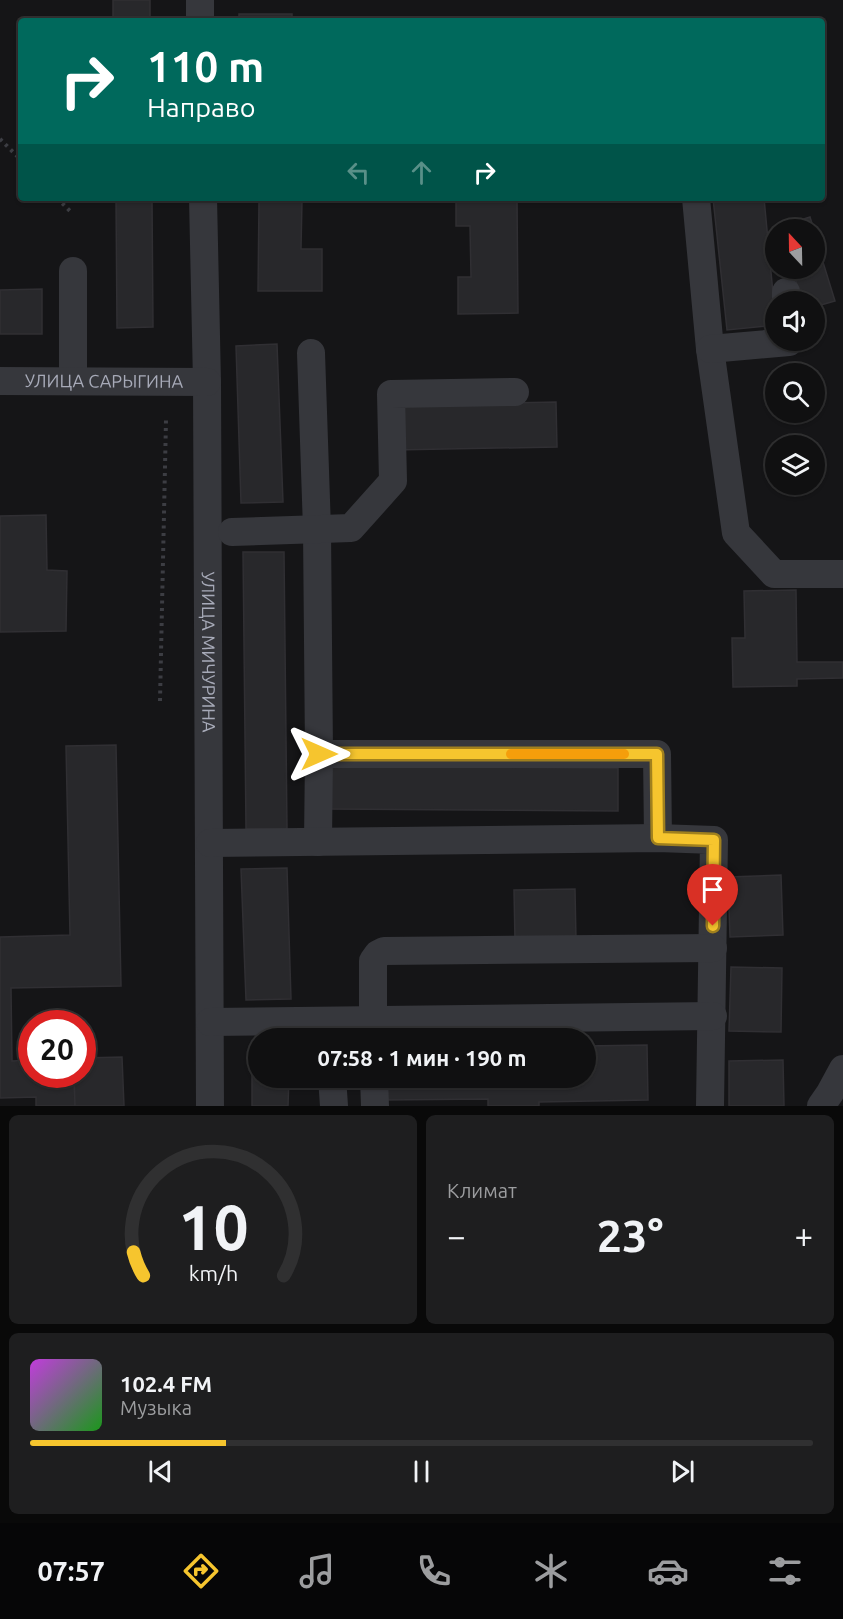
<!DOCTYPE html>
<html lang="ru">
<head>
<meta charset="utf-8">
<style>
  body { margin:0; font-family:Ubuntu,sans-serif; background:#1e1e1f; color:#f1f3f6; height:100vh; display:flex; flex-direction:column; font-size:22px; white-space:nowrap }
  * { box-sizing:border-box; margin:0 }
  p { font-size:20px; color:#9c9d9f }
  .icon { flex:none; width:33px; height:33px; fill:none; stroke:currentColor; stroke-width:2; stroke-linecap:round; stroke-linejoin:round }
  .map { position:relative; height:1106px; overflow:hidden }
  .details { display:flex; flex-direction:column; gap:9px; padding:9px; background:#090909; flex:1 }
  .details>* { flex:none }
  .top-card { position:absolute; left:18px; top:18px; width:807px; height:183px; border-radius:6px; box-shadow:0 2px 4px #0004,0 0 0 2px #303031; background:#00695c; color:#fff; overflow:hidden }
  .needle { width:39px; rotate:338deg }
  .tools { position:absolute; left:765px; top:219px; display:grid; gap:12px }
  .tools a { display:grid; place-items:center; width:60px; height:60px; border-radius:50%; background:#101011; box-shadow:0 2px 4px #0004,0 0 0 2px #303031; font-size:30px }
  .speed { position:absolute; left:18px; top:1010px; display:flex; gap:12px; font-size:30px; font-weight:700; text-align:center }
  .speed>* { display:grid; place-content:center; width:78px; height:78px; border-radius:50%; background:#101011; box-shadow:0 2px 4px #0004,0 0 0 2px #303031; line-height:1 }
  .speed .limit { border:9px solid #d22; background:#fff; color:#111 }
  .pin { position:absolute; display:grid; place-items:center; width:51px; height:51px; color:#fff; margin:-62px -26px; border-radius:50% 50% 50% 0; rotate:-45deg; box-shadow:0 0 6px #0007 }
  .pin .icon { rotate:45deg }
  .me { position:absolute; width:66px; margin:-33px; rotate:90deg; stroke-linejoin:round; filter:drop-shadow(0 0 4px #0008) }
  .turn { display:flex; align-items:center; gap:21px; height:126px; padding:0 30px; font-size:27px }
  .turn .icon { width:78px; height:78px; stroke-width:2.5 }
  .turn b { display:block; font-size:42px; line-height:51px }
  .lanes { display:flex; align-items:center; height:57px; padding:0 30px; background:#0003; justify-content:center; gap:30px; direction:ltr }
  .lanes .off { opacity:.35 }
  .big { font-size:45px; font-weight:700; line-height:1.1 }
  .details .widget { flex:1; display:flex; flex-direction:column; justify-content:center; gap:9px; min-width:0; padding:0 21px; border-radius:9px; background:#1e1e1f }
  .details .dial { align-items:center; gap:0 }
  .dial svg { height:156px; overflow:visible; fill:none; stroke:#303031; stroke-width:7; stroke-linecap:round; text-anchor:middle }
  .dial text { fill:#f1f3f6; stroke:none }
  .song { display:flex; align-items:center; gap:18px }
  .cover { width:72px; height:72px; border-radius:9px; background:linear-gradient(135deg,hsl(290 70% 55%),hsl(120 70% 35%)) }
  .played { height:6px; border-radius:3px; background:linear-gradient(90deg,#f6c52e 25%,#303031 25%) }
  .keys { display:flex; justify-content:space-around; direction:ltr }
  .heat { display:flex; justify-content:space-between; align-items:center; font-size:33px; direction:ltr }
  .details .tiles { flex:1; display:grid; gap:9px; grid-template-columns:1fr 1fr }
  .widget:last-child { grid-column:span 2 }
  .trip { position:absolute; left:248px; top:1028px; width:348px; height:60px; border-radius:30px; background:#101011; box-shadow:0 2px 4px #0004,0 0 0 2px #303031; font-weight:700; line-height:60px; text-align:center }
  .tabs { display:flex; height:96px; justify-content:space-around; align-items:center; background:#060607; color:#9c9d9f }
  .tabs .icon { width:42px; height:42px }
  .tabs .active { color:#f6c52e }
  .tabs b { font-size:27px; color:#f1f3f6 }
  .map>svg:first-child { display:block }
</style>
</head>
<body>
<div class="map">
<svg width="843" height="1106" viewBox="0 0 843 1106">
  <rect width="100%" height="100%" fill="#151517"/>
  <g fill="#28282b" stroke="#302f33" stroke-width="1.5">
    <rect x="113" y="0" width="37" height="21"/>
    <rect x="239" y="14" width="53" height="7"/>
    <polygon points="116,198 152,198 153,327 117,328"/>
    <polygon points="456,198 517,198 518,313 458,314 458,277 471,277 470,226 456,226"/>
    <polygon points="713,198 764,198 776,325 727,330"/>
    <polygon points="259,201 302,201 301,249 322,249 322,291 258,291"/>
    <polygon points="810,217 814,230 780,230 779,227"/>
    <polygon points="814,233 835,301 814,307 814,302 802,302 792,268 814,268"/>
    <polygon points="42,289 42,334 0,334 0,290"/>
    <polygon points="277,344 283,502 241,503 236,346"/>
    <polygon points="556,402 557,447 394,450 394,405"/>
    <polygon points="46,515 47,570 67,571 66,631 0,632 0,516"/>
    <polygon points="243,552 284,552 287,829 246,829"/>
    <polygon points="796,590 797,662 843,662 843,678 797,679 797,686 733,687 732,638 745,638 744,591"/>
    <polygon points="116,745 121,986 11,988 12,1061 32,1060 32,1074 74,1074 75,1106 36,1106 36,1097 0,1098 0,937 70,935 66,746"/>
    <polygon points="330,766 618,768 618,811 330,809"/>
    <polygon points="287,868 291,999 246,1000 241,869"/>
    <polygon points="781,875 783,935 730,937 728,877"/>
    <polygon points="575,889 576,940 515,941 514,890"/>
    <polygon points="731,967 782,968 781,1032 729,1031"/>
    <polygon points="647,1045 648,1100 539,1102 539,1106 488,1106 488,1099 382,1100 382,1077 585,1077 585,1046"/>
    <polygon points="252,1046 258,1046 258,1077 289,1077 288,1106 252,1106"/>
    <polygon points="122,1057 124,1106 75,1106 74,1074 82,1074 82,1058"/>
    <polygon points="783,1060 784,1106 729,1106 729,1061"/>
  </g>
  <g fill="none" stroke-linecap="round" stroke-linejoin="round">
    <g stroke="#3c3d43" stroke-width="4" stroke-dasharray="3 4.5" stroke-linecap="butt">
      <polyline points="0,139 21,160"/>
      <polyline points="57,198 72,213"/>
      <polyline points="160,701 166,420"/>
    </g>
    <g stroke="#36373c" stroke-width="28">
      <polyline points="200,0 200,21"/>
      <path id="s1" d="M203 198 207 382 210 1106"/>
      <polyline points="696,198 710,349 736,533 774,574 843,574"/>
      <polyline points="73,271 73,381"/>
      <polyline points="786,292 786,302"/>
      <polyline points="710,349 789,342 789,340"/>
      <polyline points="311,353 317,529 319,754 657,754 658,838"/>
      <path id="s2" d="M0 381 207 382"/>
      <polyline points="232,532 351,528 393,481 391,394 515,392"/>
      <polyline points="318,842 319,754"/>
      <polyline points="210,843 658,838 714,840 710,1106"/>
      <polyline points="210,1022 713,1016"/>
      <polyline points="373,1038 373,961 378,954 384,951 713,948"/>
      <polyline points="332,1077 334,1106"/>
      <polyline points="374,1077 375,1106"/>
      <polyline points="821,1106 830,1093 843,1069"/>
    </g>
  </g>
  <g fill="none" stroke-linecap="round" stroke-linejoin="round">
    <defs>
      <polyline id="route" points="319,754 657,754 658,838 714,840 713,926"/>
    </defs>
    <use href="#route" stroke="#a0801e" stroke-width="15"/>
    <use href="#route" stroke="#f6c52e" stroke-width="10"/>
    <polyline stroke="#f59e0b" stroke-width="10" points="511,754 624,754"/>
  </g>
  <g text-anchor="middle" stroke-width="6" stroke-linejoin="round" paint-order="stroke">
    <g font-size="18" fill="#a7aab8" stroke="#101012">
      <text dy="6" stroke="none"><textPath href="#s2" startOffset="104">УЛИЦА САРЫГИНА</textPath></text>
      <text dy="6" stroke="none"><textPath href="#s1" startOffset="454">УЛИЦА МИЧУРИНА</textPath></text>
    </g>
  </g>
</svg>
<div class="tools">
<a><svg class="needle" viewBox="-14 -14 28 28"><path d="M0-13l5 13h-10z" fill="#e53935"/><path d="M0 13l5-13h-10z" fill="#9c9d9f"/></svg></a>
<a><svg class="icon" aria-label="sound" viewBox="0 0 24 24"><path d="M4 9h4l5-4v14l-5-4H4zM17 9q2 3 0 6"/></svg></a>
<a><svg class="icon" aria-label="search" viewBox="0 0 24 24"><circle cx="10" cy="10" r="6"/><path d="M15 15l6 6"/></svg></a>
<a><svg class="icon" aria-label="layers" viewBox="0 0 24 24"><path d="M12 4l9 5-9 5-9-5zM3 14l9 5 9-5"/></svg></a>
</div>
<div class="speed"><div class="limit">20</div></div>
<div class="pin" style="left:713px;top:926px;background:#d93025"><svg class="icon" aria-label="arrive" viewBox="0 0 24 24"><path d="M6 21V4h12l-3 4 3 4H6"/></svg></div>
<svg class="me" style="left:319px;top:754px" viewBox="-20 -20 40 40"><path d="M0-17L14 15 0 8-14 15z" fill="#f6c52e" stroke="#fff" stroke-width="4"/></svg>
<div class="trip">07:58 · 1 мин · 190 m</div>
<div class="top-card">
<div class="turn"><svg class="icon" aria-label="right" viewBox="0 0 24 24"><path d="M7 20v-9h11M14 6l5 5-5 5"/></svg><div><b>110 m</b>Направо</div></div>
<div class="lanes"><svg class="icon off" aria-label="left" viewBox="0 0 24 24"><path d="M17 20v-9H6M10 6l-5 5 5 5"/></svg><svg class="icon off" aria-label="ahead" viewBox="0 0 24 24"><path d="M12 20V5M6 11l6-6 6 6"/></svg><svg class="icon" aria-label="right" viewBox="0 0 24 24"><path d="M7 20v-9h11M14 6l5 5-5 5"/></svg></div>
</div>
</div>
<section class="details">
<div class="tiles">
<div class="widget dial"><svg viewBox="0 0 100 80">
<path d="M14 69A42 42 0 1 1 86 69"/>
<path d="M14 69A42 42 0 0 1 9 57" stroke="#f6c52e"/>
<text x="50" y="56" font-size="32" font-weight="700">10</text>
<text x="50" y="72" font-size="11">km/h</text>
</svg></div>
<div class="widget"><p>Климат</p>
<div class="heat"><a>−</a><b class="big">23°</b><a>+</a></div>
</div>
<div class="widget">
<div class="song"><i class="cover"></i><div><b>102.4 FM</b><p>Музыка</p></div></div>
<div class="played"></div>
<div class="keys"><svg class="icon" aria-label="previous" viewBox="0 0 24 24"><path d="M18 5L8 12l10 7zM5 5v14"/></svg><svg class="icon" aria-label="pause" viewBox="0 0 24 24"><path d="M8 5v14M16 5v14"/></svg><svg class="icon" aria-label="next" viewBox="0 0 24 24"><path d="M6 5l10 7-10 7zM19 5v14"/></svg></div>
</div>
</div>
</section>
<nav class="tabs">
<b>07:57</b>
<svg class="icon active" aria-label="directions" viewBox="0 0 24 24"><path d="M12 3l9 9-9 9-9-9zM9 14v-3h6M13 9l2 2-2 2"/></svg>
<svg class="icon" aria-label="music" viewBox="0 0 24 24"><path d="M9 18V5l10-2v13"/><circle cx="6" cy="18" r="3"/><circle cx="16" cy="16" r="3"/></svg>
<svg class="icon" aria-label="phone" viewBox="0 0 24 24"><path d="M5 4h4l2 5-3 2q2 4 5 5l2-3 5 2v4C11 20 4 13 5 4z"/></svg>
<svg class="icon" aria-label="climate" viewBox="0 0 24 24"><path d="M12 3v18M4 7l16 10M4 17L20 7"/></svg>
<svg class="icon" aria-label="car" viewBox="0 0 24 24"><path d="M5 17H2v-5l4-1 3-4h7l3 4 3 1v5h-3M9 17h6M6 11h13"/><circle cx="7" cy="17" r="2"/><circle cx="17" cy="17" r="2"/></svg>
<svg class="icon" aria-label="filters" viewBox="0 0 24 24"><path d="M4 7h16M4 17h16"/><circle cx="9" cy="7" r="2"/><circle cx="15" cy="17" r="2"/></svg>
</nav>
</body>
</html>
